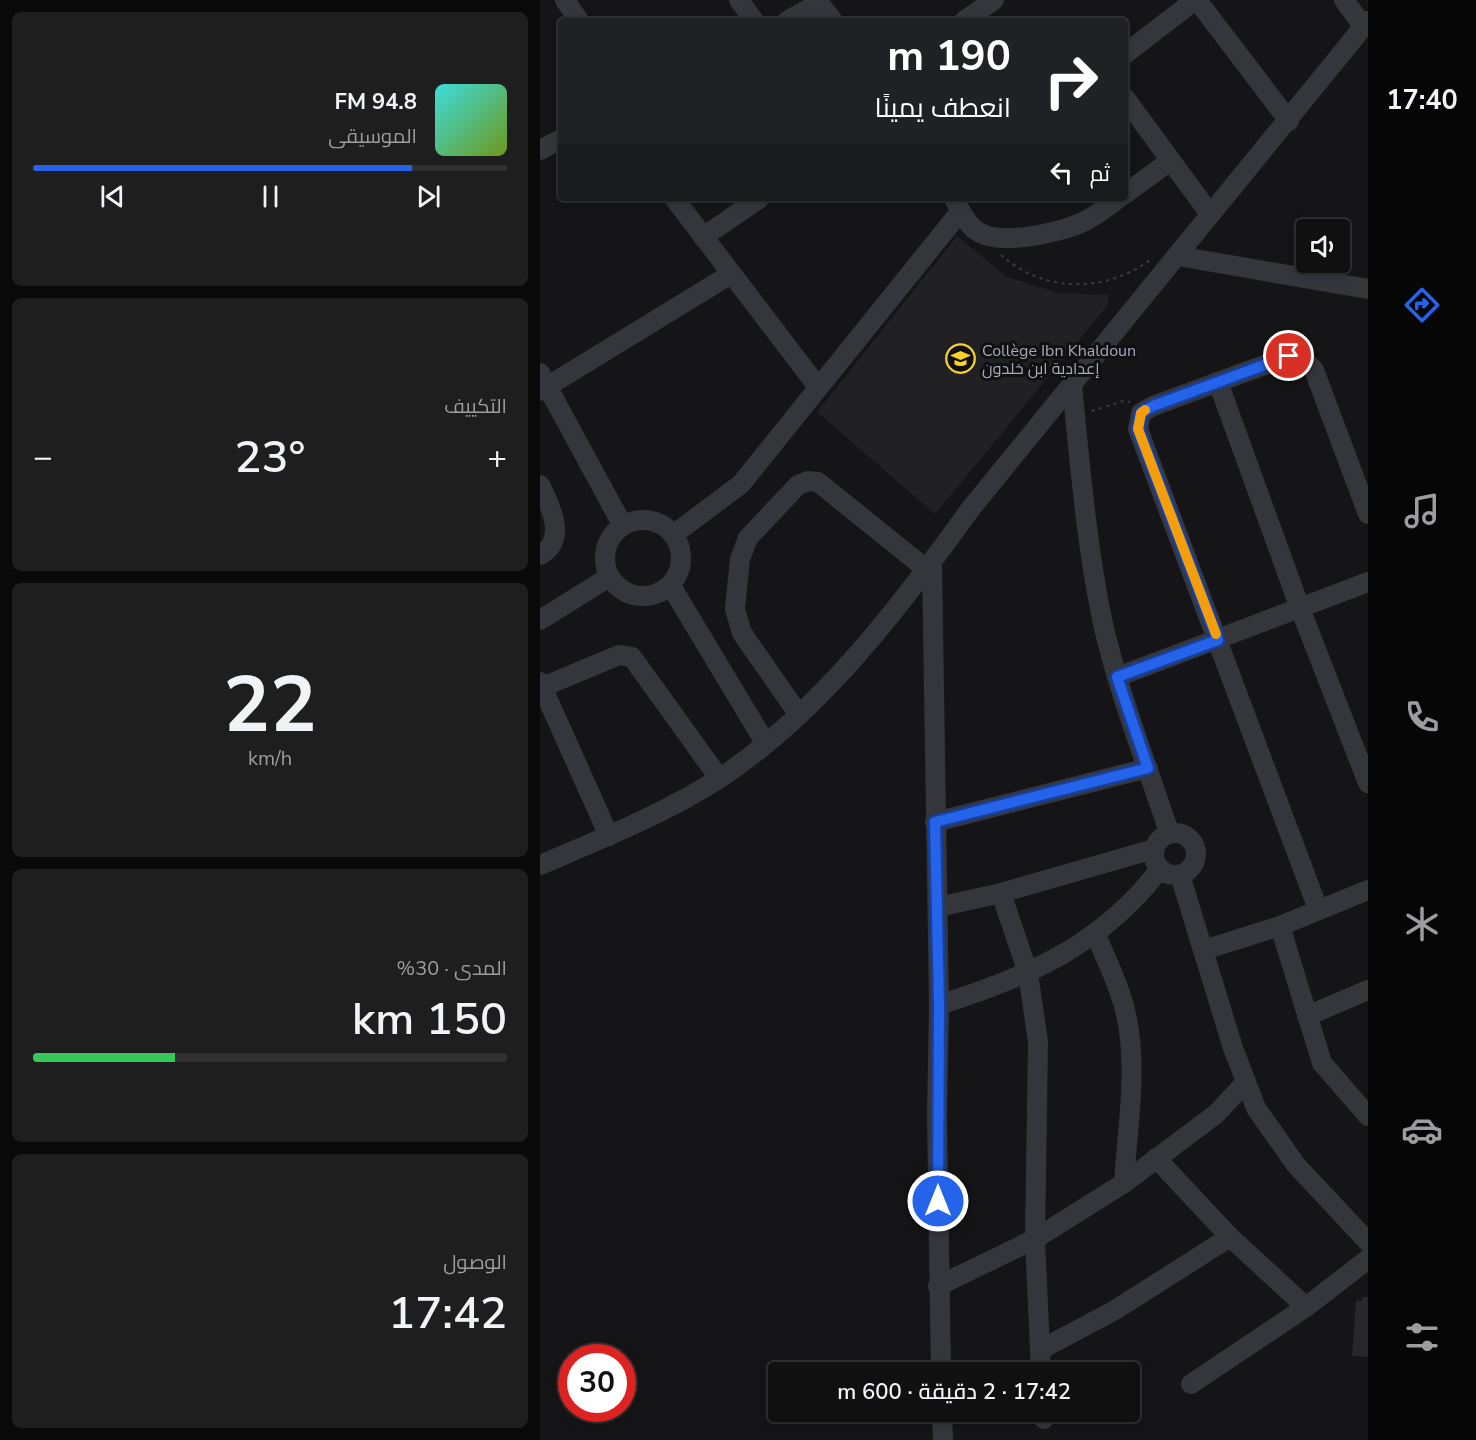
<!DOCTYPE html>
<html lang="ar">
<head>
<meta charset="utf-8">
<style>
  body { margin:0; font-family:"Nunito Sans",Cairo,sans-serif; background:#1e1e1f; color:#f1f3f6; direction:rtl; height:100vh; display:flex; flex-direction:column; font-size:22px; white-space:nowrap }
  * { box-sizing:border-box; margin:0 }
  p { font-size:20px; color:#9c9d9f }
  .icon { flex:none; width:33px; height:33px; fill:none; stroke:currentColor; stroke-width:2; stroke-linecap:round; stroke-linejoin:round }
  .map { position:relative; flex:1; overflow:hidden; direction:ltr }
  .details { display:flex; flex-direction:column; gap:12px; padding:12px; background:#090909; width:540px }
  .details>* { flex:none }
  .guide { position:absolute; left:18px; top:18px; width:570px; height:183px; border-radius:6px; box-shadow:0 3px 9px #0003,0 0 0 2px #303031; direction:rtl; background:#202124; color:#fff; overflow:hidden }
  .fabs { position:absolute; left:756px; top:219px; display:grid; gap:12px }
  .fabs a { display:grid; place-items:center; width:54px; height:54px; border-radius:6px; background:#101011; box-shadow:0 3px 9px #0003,0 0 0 2px #303031; font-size:30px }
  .speed { position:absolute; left:18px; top:1344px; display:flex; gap:12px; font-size:30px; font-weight:700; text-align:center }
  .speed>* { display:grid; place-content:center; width:78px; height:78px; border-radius:50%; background:#101011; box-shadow:0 3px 9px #0003,0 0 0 2px #303031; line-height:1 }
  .speed .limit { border:9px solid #d22; background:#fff; color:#111 }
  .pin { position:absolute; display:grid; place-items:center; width:51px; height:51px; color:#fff; margin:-26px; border:3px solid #fff; border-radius:50%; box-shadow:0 2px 6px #0007 }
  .me { position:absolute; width:66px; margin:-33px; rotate:0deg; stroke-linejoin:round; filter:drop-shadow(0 0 4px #0008) }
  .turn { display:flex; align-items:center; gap:21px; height:126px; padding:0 18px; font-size:27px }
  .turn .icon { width:78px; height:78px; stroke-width:2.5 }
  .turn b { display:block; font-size:42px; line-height:51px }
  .then { display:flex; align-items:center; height:57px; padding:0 18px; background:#0003; gap:12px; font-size:22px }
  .big { font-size:45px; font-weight:600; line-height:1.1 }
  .details .card { flex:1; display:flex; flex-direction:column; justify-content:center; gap:9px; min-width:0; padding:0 21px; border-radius:9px; background:#1e1e1f }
  .details .dial { align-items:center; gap:0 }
  .dial b { font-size:78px; line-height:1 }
  .song { display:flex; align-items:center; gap:18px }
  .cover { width:72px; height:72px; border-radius:9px; background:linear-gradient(135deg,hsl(180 70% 55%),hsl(80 70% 35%)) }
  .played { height:6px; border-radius:3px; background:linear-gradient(90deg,#2563eb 80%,#303031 80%) }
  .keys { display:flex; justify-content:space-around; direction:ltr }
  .heat { display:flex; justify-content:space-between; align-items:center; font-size:33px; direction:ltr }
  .charge { height:9px; border-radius:4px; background:linear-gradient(90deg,#34c759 30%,#303031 0) }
  .trip { position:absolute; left:228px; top:1362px; width:372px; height:60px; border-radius:6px; background:#101011; box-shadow:0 3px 9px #0003,0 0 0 2px #303031; font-weight:600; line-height:60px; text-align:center; direction:rtl }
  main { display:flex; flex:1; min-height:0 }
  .tabs { display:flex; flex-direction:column; width:108px; justify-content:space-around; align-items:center; background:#060607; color:#9c9d9f }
  .tabs .icon { width:42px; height:42px }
  .tabs .active { color:#2563eb }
  .tabs b { font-size:27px; color:#f1f3f6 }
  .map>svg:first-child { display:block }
</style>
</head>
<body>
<main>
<nav class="tabs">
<b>17:40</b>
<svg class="icon active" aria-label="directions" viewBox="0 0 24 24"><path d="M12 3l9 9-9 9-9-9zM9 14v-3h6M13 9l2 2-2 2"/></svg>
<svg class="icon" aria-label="music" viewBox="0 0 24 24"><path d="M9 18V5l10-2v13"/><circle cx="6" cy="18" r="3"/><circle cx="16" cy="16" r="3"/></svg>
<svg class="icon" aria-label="phone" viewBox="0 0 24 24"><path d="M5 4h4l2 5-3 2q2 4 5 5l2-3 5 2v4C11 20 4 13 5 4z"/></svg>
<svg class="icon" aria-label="climate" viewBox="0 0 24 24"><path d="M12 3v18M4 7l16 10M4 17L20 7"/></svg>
<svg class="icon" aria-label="car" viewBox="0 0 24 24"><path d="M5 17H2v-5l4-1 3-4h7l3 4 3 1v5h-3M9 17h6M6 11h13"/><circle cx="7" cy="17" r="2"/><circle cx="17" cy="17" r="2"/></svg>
<svg class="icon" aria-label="filters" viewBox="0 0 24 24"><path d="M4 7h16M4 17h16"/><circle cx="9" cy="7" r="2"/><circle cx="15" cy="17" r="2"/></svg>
</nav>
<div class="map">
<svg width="828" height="1440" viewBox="0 0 828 1440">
  <rect width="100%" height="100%" fill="#151517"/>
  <polygon fill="#212124" points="417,236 467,277 519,293 569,295 567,306 395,514 277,412"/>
  <polygon fill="#28282b" points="822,1297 828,1297 828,1357 812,1356 816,1300 822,1301"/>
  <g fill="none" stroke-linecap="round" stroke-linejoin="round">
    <g stroke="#3b3d43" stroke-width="2" stroke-dasharray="3 4.5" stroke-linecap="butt">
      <path d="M461 255C506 294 566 293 613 258"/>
      <polyline points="552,411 583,401 590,402"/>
    </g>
    <g stroke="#35363c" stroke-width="20">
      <polyline points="25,0 39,21"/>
      <polyline points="199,0 214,21"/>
      <polyline points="277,0 293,21"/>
      <polyline points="657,0 749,121"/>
      <polyline points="804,0 823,26"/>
      <polyline points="247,21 279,3"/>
      <polyline points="424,21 454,0"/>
      <polyline points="585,54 655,0"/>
      <polyline points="585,98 670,214"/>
      <polyline points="0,150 21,139"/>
      <polyline points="585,194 630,161"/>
      <polyline points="134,198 278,387"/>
      <path d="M414 198C419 209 425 221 434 229 456 248 521 233 545 221 557 215 568 206 579 198"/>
      <polyline points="163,237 220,198"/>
      <polyline points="638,256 828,289"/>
      <polyline points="0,373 83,526"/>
      <polyline points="678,382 760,608 828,783"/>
      <path d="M532 385C540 463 546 542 562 619 578 692 606 762 629 832"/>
      <polyline points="0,391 191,274"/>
      <path d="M0 485C10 505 28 540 0 555"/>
      <circle cx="103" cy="558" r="38"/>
      <polyline points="133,535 201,484 420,212"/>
      <polyline points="392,562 399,1005 397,1116 401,1372"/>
      <polyline points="131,586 226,744"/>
      <polyline points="0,620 69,577"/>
      <polyline points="577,677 828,582"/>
      <polyline points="0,682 69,836"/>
      <polyline points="0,688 79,655 92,657 179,778"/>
      <polyline points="259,715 202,633 195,609 200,559 208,538 258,485 268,481 278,482 386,569"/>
      <polyline points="395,822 608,768"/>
      <circle cx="635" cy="854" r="21"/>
      <path d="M0 865C61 839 124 814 180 778 284 709 359 607 432 507L828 21"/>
      <polyline points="640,875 693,1048 716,1108 756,1165 828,1242"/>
      <polyline points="461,893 488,973 498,1042 495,1239 501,1372"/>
      <polyline points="398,907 461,893 614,849"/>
      <polyline points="778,909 598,429 601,413 613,406 749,356 760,356 774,370 828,514"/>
      <polyline points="740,926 782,1063 828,1116"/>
      <path d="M556 935C569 966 585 997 589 1031 596 1080 587 1133 584 1183"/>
      <polyline points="664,950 740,926 828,890"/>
      <path d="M399 1005C488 977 562 945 620 869"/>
      <polyline points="767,1016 828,990"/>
      <polyline points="616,1158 690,1237 766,1307"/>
      <polyline points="398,1286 495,1239 584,1183 676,1114 705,1083"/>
      <polyline points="500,1350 575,1310 690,1237"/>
      <polyline points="651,1384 766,1307 828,1259"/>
      <polyline points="402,1412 403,1440"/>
      <polyline points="503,1412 504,1419"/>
    </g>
  </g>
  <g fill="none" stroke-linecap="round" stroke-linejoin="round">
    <defs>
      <polyline id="route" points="398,1201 399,1005 395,822 608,768 577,677 678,640 598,429 601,413 613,406 749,356"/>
    </defs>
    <use href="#route" stroke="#184099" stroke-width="15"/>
    <use href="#route" stroke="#2563eb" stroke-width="10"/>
    <polyline stroke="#f59e0b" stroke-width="10" points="605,410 601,413 598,429 676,634"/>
  </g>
  <defs>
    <symbol id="school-ring" viewBox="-11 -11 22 22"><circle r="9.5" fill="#101012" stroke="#fdd126" stroke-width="1.5"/><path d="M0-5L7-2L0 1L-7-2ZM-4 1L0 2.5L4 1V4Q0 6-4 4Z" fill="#fdd126"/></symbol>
  </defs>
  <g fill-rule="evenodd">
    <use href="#school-ring" x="404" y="342" width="33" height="33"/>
  </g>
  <g text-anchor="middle" stroke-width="6" stroke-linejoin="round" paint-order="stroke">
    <g font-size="16" fill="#a6a9b8" stroke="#101012" text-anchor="start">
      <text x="442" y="356">Collège Ibn Khaldoun<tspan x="442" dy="18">إعدادية ابن خلدون</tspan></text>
    </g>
  </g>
</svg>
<div class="fabs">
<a><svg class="icon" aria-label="sound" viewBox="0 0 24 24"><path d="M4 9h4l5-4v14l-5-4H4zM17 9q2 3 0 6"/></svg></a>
</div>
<div class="speed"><div class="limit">30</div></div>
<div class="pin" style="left:749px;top:356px;background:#d93025"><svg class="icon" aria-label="arrive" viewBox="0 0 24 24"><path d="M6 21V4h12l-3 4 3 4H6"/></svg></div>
<svg class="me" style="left:398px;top:1201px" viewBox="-20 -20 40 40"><circle r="17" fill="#2563eb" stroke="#fff" stroke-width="3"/><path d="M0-11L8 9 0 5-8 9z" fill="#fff"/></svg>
<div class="trip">17:42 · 2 دقيقة · 600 m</div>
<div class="guide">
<div class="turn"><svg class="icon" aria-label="right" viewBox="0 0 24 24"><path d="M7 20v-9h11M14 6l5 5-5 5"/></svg><div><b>190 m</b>انعطف يمينًا</div></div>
<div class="then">ثم<svg class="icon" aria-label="left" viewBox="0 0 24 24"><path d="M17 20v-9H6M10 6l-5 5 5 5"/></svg></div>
</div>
</div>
<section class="details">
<div class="card">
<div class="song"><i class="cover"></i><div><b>94.8 FM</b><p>الموسيقى</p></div></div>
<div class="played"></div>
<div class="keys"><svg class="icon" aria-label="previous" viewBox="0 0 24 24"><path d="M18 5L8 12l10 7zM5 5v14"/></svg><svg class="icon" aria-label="pause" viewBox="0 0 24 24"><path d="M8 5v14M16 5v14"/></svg><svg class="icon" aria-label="next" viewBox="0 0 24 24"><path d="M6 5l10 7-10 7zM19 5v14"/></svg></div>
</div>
<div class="card"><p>التكييف</p>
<div class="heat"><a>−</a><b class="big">23°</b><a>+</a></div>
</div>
<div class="card dial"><b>22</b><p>km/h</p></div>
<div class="card"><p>المدى · 30%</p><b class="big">150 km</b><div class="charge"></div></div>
<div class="card"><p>الوصول</p><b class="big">17:42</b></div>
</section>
</main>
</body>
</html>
